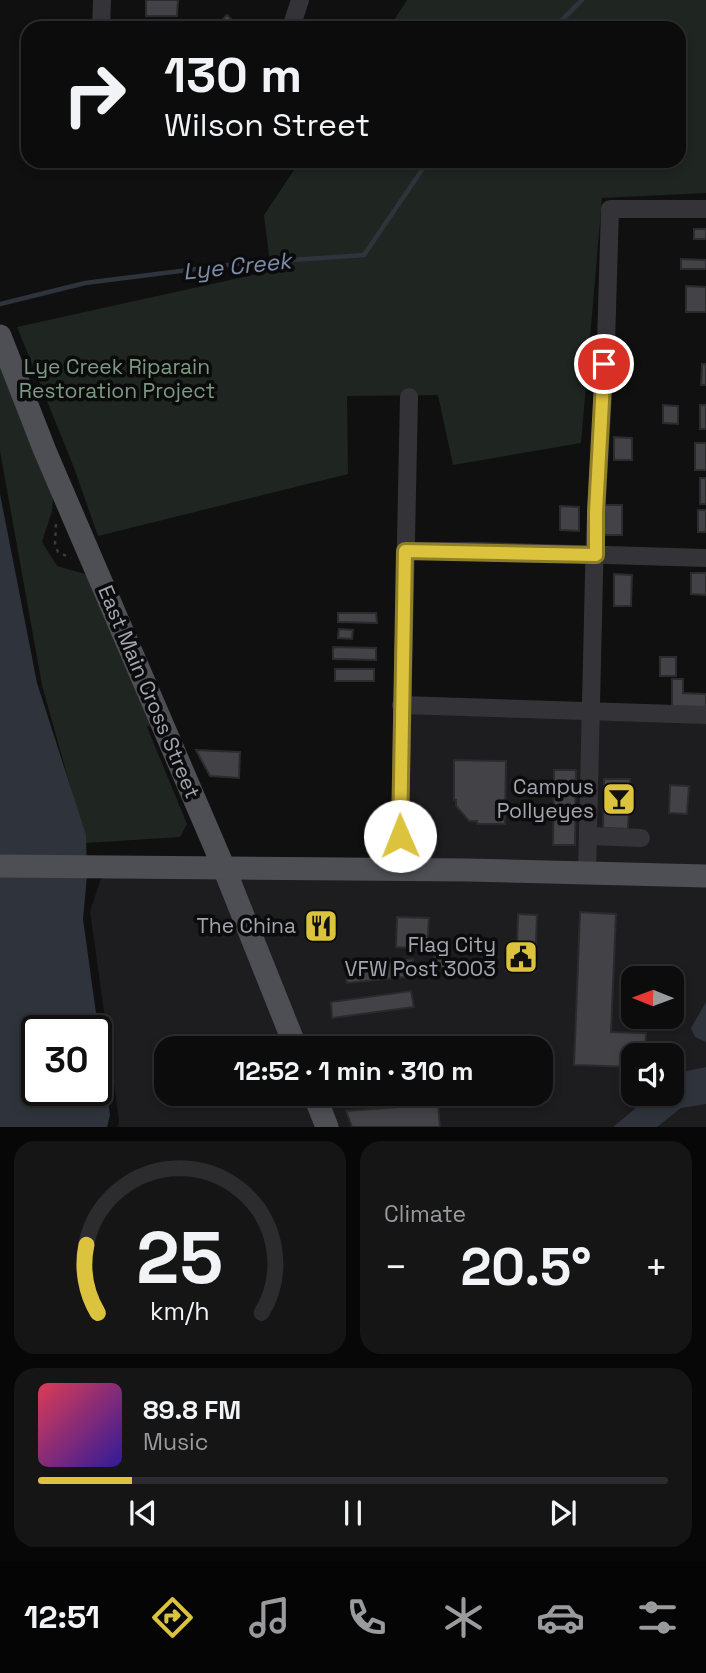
<!DOCTYPE html>
<html lang="en">
<head>
<meta charset="utf-8">
<style>
  body { margin:0; font-family:"Space Grotesk",sans-serif; background:#151516; color:#f1f3f6; height:100vh; display:flex; flex-direction:column; font-size:26px; white-space:nowrap }
  * { box-sizing:border-box; margin:0 }
  p { font-size:23px; color:#9a9b9d }
  .icon { flex:none; width:38px; height:38px; fill:none; stroke:currentColor; stroke-width:2; stroke-linecap:round; stroke-linejoin:round }
  .map { position:relative; height:1127px; overflow:hidden }
  .details { display:flex; flex-direction:column; gap:14px; padding:14px; background:#070707; flex:1 }
  .details>* { flex:none }
  .hud { position:absolute; left:21px; top:21px; width:665px; height:147px; border-radius:21px; box-shadow:0 4px 10px #0003,0 0 0 2px #2c2c2e; background:#0c0c0d; color:#f1f3f6; overflow:hidden }
  .needle { width:46px; rotate:271deg }
  .controls { position:absolute; left:621px; top:966px; display:grid; gap:14px }
  .controls a { display:grid; place-items:center; width:63px; height:63px; border-radius:14px; background:#0c0c0d; box-shadow:0 4px 10px #0003,0 0 0 2px #2c2c2e; font-size:35px }
  .speed { position:absolute; left:21px; top:1015px; display:flex; gap:14px; font-size:35px; font-weight:700; text-align:center }
  .speed>* { display:grid; place-content:center; width:91px; height:91px; border-radius:50%; background:#0c0c0d; box-shadow:0 4px 10px #0003,0 0 0 2px #2c2c2e; line-height:1 }
  .speed .limit { border:4px solid #111; border-radius:10px; background:#fff; color:#111 }
  .pin { position:absolute; display:grid; place-items:center; width:60px; height:60px; color:#fff; margin:-30px; border:4px solid #fff; border-radius:50%; box-shadow:0 2px 7px #0007 }
  .me { position:absolute; width:77px; margin:-38px; rotate:359deg; stroke-linejoin:round; filter:drop-shadow(0 0 5px #0008) }
  .turn { display:flex; align-items:center; gap:24px; height:147px; padding:0 28px; font-size:32px }
  .turn .icon { width:91px; height:91px; stroke-width:2.5 }
  .turn b { display:block; font-size:49px; line-height:60px }
  .big { font-size:52px; font-weight:700; line-height:1.1 }
  .details .card { flex:1; display:flex; flex-direction:column; justify-content:center; gap:10px; min-width:0; padding:0 24px; border-radius:21px; background:#151516 }
  .details .dial { align-items:center; gap:0 }
  .dial svg { height:182px; overflow:visible; fill:none; stroke:#2c2c2e; stroke-width:7; stroke-linecap:round; text-anchor:middle }
  .dial text { fill:#f1f3f6; stroke:none }
  .song { display:flex; align-items:center; gap:21px }
  .cover { width:84px; height:84px; border-radius:10px; background:linear-gradient(135deg,hsl(350 70% 55%),hsl(250 70% 35%)) }
  .played { height:7px; border-radius:4px; background:linear-gradient(90deg,#dcc33e 15%,#2c2c2e 15%) }
  .keys { display:flex; justify-content:space-around; direction:ltr }
  .heat { display:flex; justify-content:space-between; align-items:center; font-size:38px; direction:ltr }
  .details .tiles { flex:1; display:grid; gap:14px; grid-template-columns:1fr 1fr }
  .card:last-child { grid-column:span 2 }
  .trip { position:absolute; left:154px; top:1036px; width:399px; height:70px; border-radius:21px; background:#0c0c0d; box-shadow:0 4px 10px #0003,0 0 0 2px #2c2c2e; font-weight:700; line-height:70px; text-align:center }
  .tab-bar { display:flex; height:112px; justify-content:space-around; align-items:center; background:#050505; color:#9a9b9d }
  .tab-bar .icon { width:49px; height:49px }
  .tab-bar .active { color:#dcc33e }
  .tab-bar b { font-size:32px; color:#f1f3f6 }
  .map>svg:first-child { display:block }
</style>
</head>
<body>
<div class="map">
<svg width="706" height="1127" viewBox="0 0 706 1127">
  <rect width="100%" height="100%" fill="#101011"/>
  <path fill="#1d1c1e" fill-rule="evenodd" d="M401 705 706 715V1127H118L119 1120 90 911 105 867 399 870ZM634 978H672V1017H634ZM166 1048H541V1094H166ZM634 1055H672V1094H634Z"/>
  <g fill="#1f2521">
    <polygon points="407,0 706,0 706,193 602,198 581,443 453,465 438,395 347,396 348,474 98,536 73,465 17,327 271,271 264,215 300,161 679,161 679,28 389,28"/>
    <polygon points="0,362 53,498 52,511 42,542 57,566 85,574 94,586 152,724 147,727 187,824 180,837 86,843 42,685 0,451"/>
  </g>
  <g fill="#2f343c" fill-rule="evenodd">
    <path d="M0 494 37 683 86 835 87 875 83 919 110 1115 107 1127H0ZM37 1031H96V1090H37Z"/>
    <polygon points="706,1002 706,1042 695,1037 691,1028"/>
    <polygon points="706,1067 706,1104 681,1108 657,1127 613,1127 653,1094 672,1094 672,1078 677,1073"/>
  </g>
  <g fill="none" stroke-linecap="round" stroke-linejoin="round">
    <g stroke="#2f343c" stroke-width="4.5">
      <polyline points="554,28 582,0"/>
      <polyline points="0,304 85,283 236,264 364,255 428,161"/>
    </g>
  </g>
  <g fill="#424247" stroke="#2b2a2d" stroke-width="2">
    <polygon points="146,0 178,0 177,16 146,16"/>
    <polygon points="227,15 240,28 214,28"/>
    <rect x="694" y="229" width="12" height="10"/>
    <polygon points="681,259 706,260 706,269 681,269"/>
    <polygon points="686,286 706,287 706,312 686,312"/>
    <polygon points="702,364 706,364 706,385 701,385"/>
    <polygon points="663,405 678,406 678,424 663,423"/>
    <rect x="700" y="405" width="6" height="24"/>
    <polygon points="614,437 632,438 632,460 614,460"/>
    <rect x="695" y="443" width="11" height="27"/>
    <rect x="700" y="478" width="6" height="26"/>
    <polygon points="604,505 622,505 622,535 603,535"/>
    <polygon points="560,506 579,507 579,531 560,530"/>
    <rect x="698" y="510" width="8" height="22"/>
    <polygon points="691,573 706,573 706,595 691,594"/>
    <polygon points="614,574 632,575 631,606 614,606"/>
    <polygon points="338,613 376,613 377,623 338,622"/>
    <polygon points="339,629 353,630 352,639 338,638"/>
    <polygon points="333,647 376,648 376,660 333,659"/>
    <rect x="660" y="657" width="16" height="19"/>
    <rect x="335" y="669" width="39" height="12"/>
    <polygon points="672,679 683,679 683,693 706,694 706,714 672,713"/>
    <polygon points="196,750 240,752 239,778 210,776"/>
    <polygon points="454,760 506,761 505,824 477,824 477,821 469,821 456,806 456,800 454,800"/>
    <polygon points="554,770 576,770 575,845 553,845"/>
    <polygon points="604,779 630,779 630,793 635,793 634,805 629,805 628,829 603,828"/>
    <polygon points="670,785 689,786 687,814 669,813"/>
    <polygon points="580,912 616,914 611,1032 646,1033 645,1055 634,1055 634,1067 574,1065"/>
    <polygon points="307,913 335,915 334,939 306,937"/>
    <polygon points="518,914 537,915 535,972 506,971 508,942 517,942"/>
    <polygon points="397,917 429,918 427,949 396,947"/>
    <rect x="434" y="948" width="15" height="20"/>
    <polygon points="413,959 415,976 347,983 345,967"/>
    <polygon points="411,991 414,1007 332,1018 331,1002"/>
    <polygon points="438,1104 440,1127 352,1127 346,1111"/>
  </g>
  <g fill="none" stroke-linecap="round" stroke-linejoin="round">
    <polyline stroke="#3a3a3f" stroke-width="2.5" stroke-dasharray="3.5 5" stroke-linecap="butt" points="56,524 55,544 58,552 71,558"/>
    <g stroke="#343438" stroke-width="18">
      <polyline points="101,28 102,0"/>
      <polyline points="291,28 300,0"/>
      <polyline points="405,551 475,551 706,558"/>
      <polyline points="401,705 706,715"/>
      <polyline points="589,836 641,838"/>
      <polyline points="399,870 409,397"/>
      <polyline points="587,873 595,533 606,343 610,209 706,209"/>
    </g>
    <g stroke="#4e4e55" stroke-width="23">
      <polyline points="0,336 45,451 224,868 296,1048"/>
      <polyline points="0,866 468,870 706,876"/>
      <polyline points="314,1094 327,1127"/>
    </g>
  </g>
  <g fill="none" stroke-linecap="round" stroke-linejoin="round">
    <defs>
      <polyline id="route" points="400,836 405,551 596,555 596,512 604,364"/>
    </defs>
    <use href="#route" stroke="#8f7f28" stroke-width="18"/>
    <use href="#route" stroke="#dcc33e" stroke-width="12"/>
  </g>
  <defs>
    <symbol id="bar-square" viewBox="-11 -11 22 22"><rect x="-9" y="-9" width="18" height="18" rx="4" fill="#dcc33e" stroke="#0b0b0c"/><path d="M-6-5H6L.8 .8V4.5H3.5V6h-7V4.5H-.8V.8Z" fill="#111"/></symbol>
    <symbol id="restaurant-square" viewBox="-11 -11 22 22"><rect x="-9" y="-9" width="18" height="18" rx="4" fill="#dcc33e" stroke="#0b0b0c"/><path d="M-5-6h1v4h1v-4h1v4h1v-4h1v5L-1.5 .5V6h-2V.5L-5-1ZM5-6V6H3V1.5H1.5Q1.5-4 5-6Z" fill="#111"/></symbol>
    <symbol id="civic-square" viewBox="-11 -11 22 22"><rect x="-9" y="-9" width="18" height="18" rx="4" fill="#dcc33e" stroke="#0b0b0c"/><path d="M-.6-6.5H3V-4.5H.6V-3L4-1V1h2V6H-6V1h2V-1L-.6-3ZM-1.2 2.5V6h2.4V2.5Z" fill="#111"/></symbol>
  </defs>
  <g fill-rule="evenodd">
    <use href="#bar-square" x="600" y="780" width="38" height="38"/>
    <use href="#restaurant-square" x="302" y="907" width="38" height="38"/>
    <use href="#civic-square" x="502" y="938" width="38" height="38"/>
  </g>
  <g text-anchor="middle" stroke-width="7" stroke-linejoin="round" paint-order="stroke">
    <g font-size="21" fill="#7c9a83" stroke="#0b0b0c">
      <text x="117" y="374">Lye Creek Riparain<tspan x="117" dy="24">Restoration Project</tspan></text>
    </g>
    <g font-size="21" fill="#a3a5b1" stroke="#0b0b0c">
      <text transform="translate(149 692) rotate(67)" y="7">East Main Cross Street</text>
    </g>
    <g font-size="21" fill="#a3a5b1" stroke="#0b0b0c" text-anchor="end">
      <text x="594" y="794">Campus<tspan x="594" dy="24">Pollyeyes</tspan></text>
      <text x="296" y="933">The China</text>
      <text x="496" y="952">Flag City<tspan x="496" dy="24">VFW Post 3003</tspan></text>
    </g>
    <g font-size="23" font-style="italic" fill="#7d8ca9" stroke="#0b0b0c">
      <text transform="translate(237 266) rotate(-6)" y="8">Lye Creek</text>
    </g>
  </g>
</svg>
<div class="controls">
<a><svg class="needle" viewBox="-14 -14 28 28"><path d="M0-13l5 13h-10z" fill="#e53935"/><path d="M0 13l5-13h-10z" fill="#9a9b9d"/></svg></a>
<a><svg class="icon" aria-label="sound" viewBox="0 0 24 24"><path d="M4 9h4l5-4v14l-5-4H4zM17 9q2 3 0 6"/></svg></a>
</div>
<div class="speed"><div class="limit">30</div></div>
<div class="pin" style="left:604px;top:364px;background:#d93025"><svg class="icon" aria-label="arrive" viewBox="0 0 24 24"><path d="M6 21V4h12l-3 4 3 4H6"/></svg></div>
<svg class="me" style="left:400px;top:836px" viewBox="-20 -20 40 40"><circle r="19" fill="#fff"/><path d="M0-13L10 11 0 6-10 11z" fill="#dcc33e"/></svg>
<div class="trip">12:52 · 1 min · 310 m</div>
<div class="hud">
<div class="turn"><svg class="icon" aria-label="right" viewBox="0 0 24 24"><path d="M7 20v-9h11M14 6l5 5-5 5"/></svg><div><b>130 m</b>Wilson Street</div></div>
</div>
</div>
<section class="details">
<div class="tiles">
<div class="card dial"><svg viewBox="0 0 100 80">
<path d="M14 69A42 42 0 1 1 86 69"/>
<path d="M14 69A42 42 0 0 1 9 39" stroke="#dcc33e"/>
<text x="50" y="56" font-size="32" font-weight="700">25</text>
<text x="50" y="72" font-size="11">km/h</text>
</svg></div>
<div class="card"><p>Climate</p>
<div class="heat"><a>−</a><b class="big">20.5°</b><a>+</a></div>
</div>
<div class="card">
<div class="song"><i class="cover"></i><div><b>89.8 FM</b><p>Music</p></div></div>
<div class="played"></div>
<div class="keys"><svg class="icon" aria-label="previous" viewBox="0 0 24 24"><path d="M18 5L8 12l10 7zM5 5v14"/></svg><svg class="icon" aria-label="pause" viewBox="0 0 24 24"><path d="M8 5v14M16 5v14"/></svg><svg class="icon" aria-label="next" viewBox="0 0 24 24"><path d="M6 5l10 7-10 7zM19 5v14"/></svg></div>
</div>
</div>
</section>
<nav class="tab-bar">
<b>12:51</b>
<svg class="icon active" aria-label="directions" viewBox="0 0 24 24"><path d="M12 3l9 9-9 9-9-9zM9 14v-3h6M13 9l2 2-2 2"/></svg>
<svg class="icon" aria-label="music" viewBox="0 0 24 24"><path d="M9 18V5l10-2v13"/><circle cx="6" cy="18" r="3"/><circle cx="16" cy="16" r="3"/></svg>
<svg class="icon" aria-label="phone" viewBox="0 0 24 24"><path d="M5 4h4l2 5-3 2q2 4 5 5l2-3 5 2v4C11 20 4 13 5 4z"/></svg>
<svg class="icon" aria-label="climate" viewBox="0 0 24 24"><path d="M12 3v18M4 7l16 10M4 17L20 7"/></svg>
<svg class="icon" aria-label="car" viewBox="0 0 24 24"><path d="M5 17H2v-5l4-1 3-4h7l3 4 3 1v5h-3M9 17h6M6 11h13"/><circle cx="7" cy="17" r="2"/><circle cx="17" cy="17" r="2"/></svg>
<svg class="icon" aria-label="filters" viewBox="0 0 24 24"><path d="M4 7h16M4 17h16"/><circle cx="9" cy="7" r="2"/><circle cx="15" cy="17" r="2"/></svg>
</nav>
</body>
</html>
